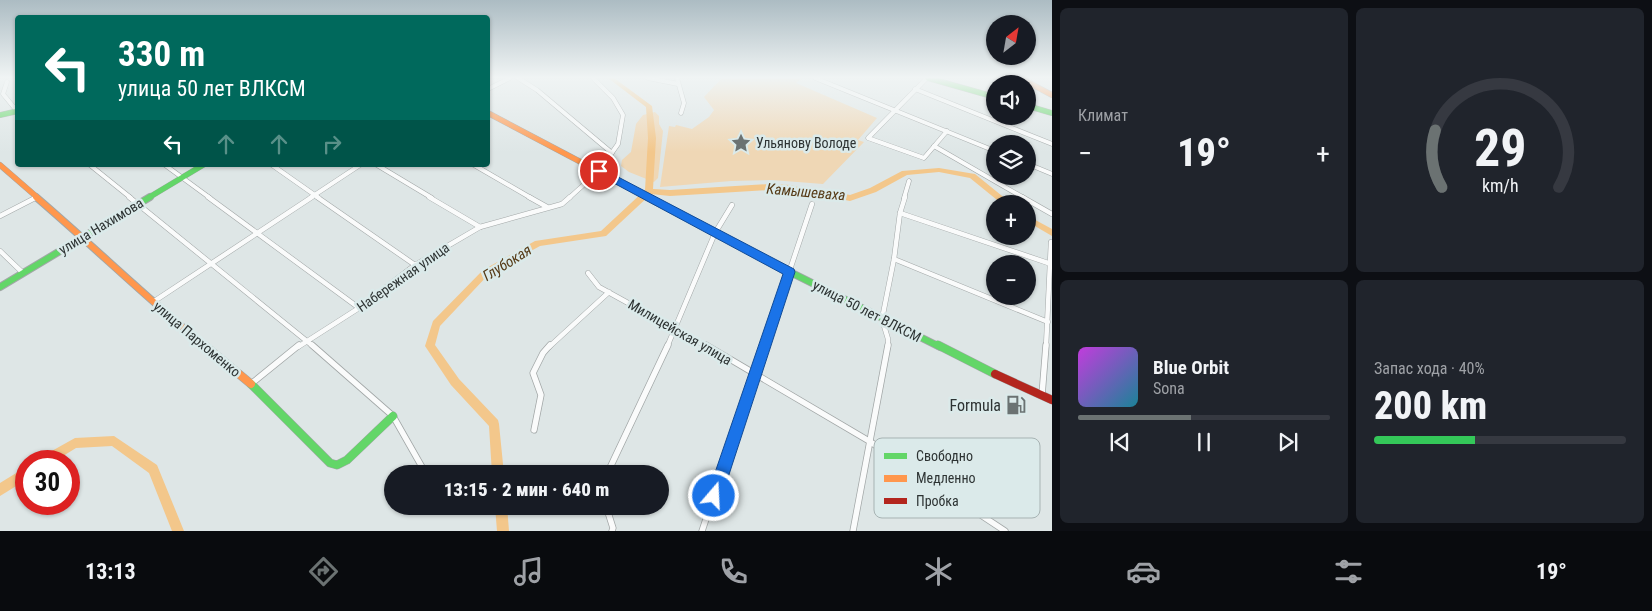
<!DOCTYPE html>
<html lang="ru">
<head>
<meta charset="utf-8">
<style>
  body { margin:0; font-family:"Roboto Condensed",sans-serif; background:#20242c; color:#f1f3f6; height:100vh; display:flex; flex-direction:column; font-size:19px; white-space:nowrap }
  * { box-sizing:border-box; margin:0 }
  p { font-size:16px; color:#9ea1a6 }
  .icon { flex:none; width:28px; height:28px; fill:none; stroke:currentColor; stroke-width:2; stroke-linecap:round; stroke-linejoin:round }
  .map { position:relative; flex:1; overflow:hidden }
  .sheet { display:flex; flex-direction:column; gap:8px; padding:8px; background:#0d0f14; width:600px }
  .sheet>* { flex:none }
  .banner { position:absolute; left:15px; top:15px; width:475px; height:152px; border-radius:5px; box-shadow:0 1px 4px #0004; background:#00695c; color:#fff; overflow:hidden }
  .needle { width:32px; rotate:31deg }
  .tools { position:absolute; left:986px; top:15px; display:grid; gap:10px }
  .tools a { display:grid; place-items:center; width:50px; height:50px; border-radius:50%; background:#171b24; box-shadow:0 1px 4px #0004; font-size:25px }
  .speed { position:absolute; left:15px; top:450px; display:flex; gap:10px; font-size:25px; font-weight:700; text-align:center }
  .speed>* { display:grid; place-content:center; width:65px; height:65px; border-radius:50%; background:#171b24; box-shadow:0 1px 4px #0004; line-height:1 }
  .speed .limit { border:8px solid #d22; background:#fff; color:#111 }
  .pin { position:absolute; display:grid; place-items:center; width:42px; height:42px; color:#fff; margin:-21px; border:2px solid #fff; border-radius:50%; box-shadow:0 1px 5px #0007 }
  .me { position:absolute; width:55px; margin:-28px; rotate:19deg; stroke-linejoin:round; filter:drop-shadow(0 0 4px #0008) }
  .turn { display:flex; align-items:center; gap:18px; height:105px; padding:0 20px; font-size:22px }
  .turn .icon { width:65px; height:65px; stroke-width:2.5 }
  .turn b { display:block; font-size:35px; line-height:42px }
  .lanes { display:flex; align-items:center; height:48px; padding:0 20px; background:#0003; justify-content:center; gap:25px; direction:ltr }
  .lanes .off { opacity:.35 }
  .big { font-size:38px; font-weight:800; line-height:1.1 }
  .sheet .tile { flex:1; display:flex; flex-direction:column; justify-content:center; gap:8px; min-width:0; padding:0 18px; border-radius:8px; background:#20242c }
  .sheet .dial { align-items:center; gap:0 }
  .dial svg { height:130px; overflow:visible; fill:none; stroke:#363941; stroke-width:7; stroke-linecap:round; text-anchor:middle }
  .dial text { fill:#f1f3f6; stroke:none }
  .song { display:flex; align-items:center; gap:15px }
  .cover { width:60px; height:60px; border-radius:8px; background:linear-gradient(135deg,hsl(290 70% 55%),hsl(190 70% 35%)) }
  .played { height:5px; border-radius:2px; background:linear-gradient(90deg,#6b7272 45%,#363941 45%) }
  .keys { display:flex; justify-content:space-around; direction:ltr }
  .heat { display:flex; justify-content:space-between; align-items:center; font-size:28px; direction:ltr }
  .charge { height:8px; border-radius:4px; background:linear-gradient(90deg,#34c759 40%,#363941 0) }
  .sheet .tiles { flex:1; display:grid; gap:8px; grid-template-columns:repeat(2,1fr) }
  .trip { position:absolute; left:384px; top:465px; width:285px; height:50px; border-radius:25px; background:#171b24; box-shadow:0 1px 4px #0004; font-weight:800; line-height:50px; text-align:center }
  .tabs { display:flex; height:80px; justify-content:space-around; align-items:center; background:#090b0e; color:#9ea1a6 }
  .tabs .icon { width:35px; height:35px }
  .tabs .on { color:#6b7272 }
  .tabs b { font-size:22px; color:#f1f3f6 }
  main { display:flex; flex:1; min-height:0 }
  .map>svg:first-child { display:block }
</style>
</head>
<body>
<main>
<div class="map">
<svg width="1052" height="531" viewBox="0 0 1052 531">
  <rect width="100%" height="100%" fill="#dee6e6"/>
  <g fill="#efd7b5">
    <polygon points="722,78 802,78 796,83 877,118 858,140 864,142 823,184 772,180 731,181 660,187 669,126 675,127 676,125 692,129 709,117 714,110 704,97"/>
    <polygon points="655,112 659,116 659,124 663,131 658,178 654,182 629,172 621,166 622,160 631,152 636,124 643,115"/>
  </g>
  <g fill="none" stroke-linecap="round" stroke-linejoin="round">
    <g fill="#f3c78b" fill-rule="evenodd">
      <polygon points="608,78 614,78 652,106 656,138 653,189 670,190 769,184 791,185 812,191 821,189 850,195 870,188 902,171 939,168 975,174 1012,204 1002,204 970,178 939,172 907,175 876,192 850,201 821,195 812,197 790,191 769,190 670,196 651,194 606,236 540,246 489,274 440,326 435,345 459,379 498,420 499,424 504,474 492,474 489,426 451,385 425,346 433,321 483,270 535,241 601,231 645,190 648,138 646,107"/>
      <polygon points="1028,216 1052,229 1052,236 1028,222"/>
      <polygon points="114,436 157,465 184,531 172,531 149,473 112,446 76,448 55,461 39,461 41,457 75,438"/>
      <polygon points="26,467 26,480 0,496 0,483"/>
      <polygon points="495,506 507,506 509,531 497,531"/>
    </g>
    <defs>
      <g id="street-far2">
        <polyline points="518,78 537,90 612,153"/>
        <polyline points="648,78 678,84"/>
        <polyline points="677,78 684,103 681,113"/>
        <polyline points="815,78 995,151"/>
        <polyline points="927,78 868,138 924,158 947,131"/>
        <polyline points="7,82 3,94 17,111"/>
        <polyline points="488,89 510,78"/>
        <polyline points="915,89 1052,144"/>
        <polyline points="934,146 1024,198"/>
        <polyline points="1028,164 1052,174"/>
        <polyline points="90,165 131,198"/>
        <polyline points="165,165 210,198"/>
        <polyline points="272,165 319,198"/>
        <polyline points="377,165 432,198"/>
        <polyline points="474,165 531,198"/>
        <polyline points="310,198 360,165"/>
        <polyline points="569,198 599,171 618,144 623,115 613,98 593,78"/>
        <polyline points="904,198 909,181"/>
      </g>
      <g id="street-far1">
        <polyline points="129,197 314,347"/>
        <polyline points="208,197 359,308"/>
        <polyline points="317,197 415,265"/>
        <polyline points="429,197 480,227"/>
        <polyline points="529,197 547,207"/>
        <polyline points="1022,197 1052,214"/>
        <polyline points="900,213 1051,264"/>
        <polyline points="0,216 37,197"/>
        <polyline points="0,251 23,273"/>
        <polyline points="894,259 1048,322"/>
        <polyline points="588,273 599,287 708,347"/>
        <polyline points="153,302 312,197"/>
        <polyline points="298,347 359,308 415,265 480,227 562,204 570,197"/>
        <polyline points="549,347 609,292"/>
        <polyline points="667,347 715,233 732,205"/>
        <polyline points="764,347 812,204"/>
        <polyline points="888,347 888,339 882,319 894,259 900,213 905,197"/>
        <polyline points="1046,347 1051,242"/>
      </g>
      <g id="street">
        <polyline points="312,345 393,416 426,474"/>
        <polyline points="706,345 869,441 1005,531"/>
        <polyline points="251,384 299,345"/>
        <polyline points="1042,395 1046,345"/>
        <polyline points="534,430 541,395 533,373 543,353 550,345"/>
        <polyline points="607,474 668,345"/>
        <polyline points="606,506 613,528 612,531"/>
        <polyline points="702,531 764,345"/>
        <polyline points="853,531 888,345"/>
      </g>
      <g id="fast-far2">
        <polyline points="928,78 995,97"/>
        <polyline points="1028,106 1052,113"/>
        <polyline points="0,115 18,111"/>
        <polyline points="148,198 203,165"/>
      </g>
      <g id="fast-far1">
        <polyline points="680,214 790,272 940,347"/>
        <polyline points="0,287 150,197"/>
      </g>
      <g id="fast">
        <polyline points="938,345 995,374"/>
        <polyline points="251,384 330,463 337,465 347,460 393,416"/>
      </g>
      <g id="slow-far2">
        <polyline points="1020,78 1052,95"/>
        <polyline points="488,113 649,198"/>
        <polyline points="0,165 38,198"/>
      </g>
      <g id="slow-far1">
        <path d="M36 197C93 246 148 299 206 347"/>
        <polyline points="647,197 680,214"/>
      </g>
      <polyline id="slow" points="204,345 251,384"/>
      <polyline id="jam" points="995,374 1052,400"/>
    </defs>
    <use href="#street-far2" stroke="#a2a7a7" stroke-width="5"/>
    <use href="#street-far1" stroke="#a2a7a7" stroke-width="5.5"/>
    <use href="#street" stroke="#a2a7a7" stroke-width="7"/>
    <use href="#fast-far2" stroke="#a2a7a7" stroke-width="6"/>
    <use href="#fast-far1" stroke="#a2a7a7" stroke-width="8"/>
    <use href="#fast" stroke="#a2a7a7" stroke-width="9"/>
    <use href="#slow-far2" stroke="#a2a7a7" stroke-width="6"/>
    <use href="#slow-far1" stroke="#a2a7a7" stroke-width="8"/>
    <use href="#slow" stroke="#a2a7a7" stroke-width="9"/>
    <use href="#jam" stroke="#a2a7a7" stroke-width="9"/>
    <use href="#street-far2" stroke="#fafbfb" stroke-width="4"/>
    <use href="#street-far1" stroke="#fafbfb" stroke-width="4.5"/>
    <use href="#street" stroke="#fafbfb" stroke-width="5.5"/>
    <use href="#fast-far2" stroke="#63d668" stroke-width="5"/>
    <use href="#fast-far1" stroke="#63d668" stroke-width="6"/>
    <use href="#fast" stroke="#63d668" stroke-width="8"/>
    <use href="#slow-far2" stroke="#ff974d" stroke-width="5"/>
    <use href="#slow-far1" stroke="#ff974d" stroke-width="6"/>
    <use href="#slow" stroke="#ff974d" stroke-width="8"/>
    <use href="#jam" stroke="#b3261e" stroke-width="8"/>
  </g>
  <linearGradient id="sky" x2="0" y2="1"><stop stop-color="#acbcc3"/><stop offset="0.51" stop-color="#f0f4f4"/><stop offset="1" stop-color="#f0f4f4" stop-opacity="0"/></linearGradient>
  <rect width="1052" height="152" fill="url(#sky)"/>
  <polygon fill="#1a73e8" stroke="#114b97" points="599,167 794,269 795,272 722,496 720,502 714,504 709,502 707,496 783,274 595,173 595,168"/>
  <defs>
    <symbol id="sight-bare" viewBox="-9 -9 18 18"><path d="M0-6L1.8-2.2L6-1.7L2.9 1.2L3.7 5.4L0 3.3L-3.7 5.4L-2.9 1.2L-6-1.7L-1.8-2.2Z" fill="#6b7272" stroke="#dbeaea" stroke-width="2.5" paint-order="stroke"/></symbol>
    <symbol id="fuel-bare" viewBox="-9 -9 18 18"><path d="M-5.5-6h7V0h2V4h1.3V-2.5L3-4.5l.8-.8L6-3V5H2.5V1h-1V6h-7ZM-4.2-4.7v3.2H.2V-4.7Z" fill="#6b7272" stroke="#dbeaea" stroke-width="2.5" paint-order="stroke"/></symbol>
  </defs>
  <g fill-rule="evenodd">
    <use href="#sight-bare" x="727" y="129" width="28" height="28"/>
    <use href="#fuel-bare" x="1002" y="391" width="28" height="28"/>
  </g>
  <g text-anchor="middle" stroke-width="5" stroke-linejoin="round" paint-order="stroke">
    <g font-size="14" fill="#2d3333" stroke="#dbeaea" text-anchor="start">
      <text x="756" y="148">Ульянову Володе</text>
    </g>
    <g font-size="14" fill="#2d3333" stroke="#dbeaea">
      <text transform="translate(101 226) rotate(-31)" y="5">улица Нахимова</text>
      <text transform="translate(403 277) rotate(-35)" y="5">Набережная улица</text>
      <text transform="translate(867 311) rotate(27)" y="5">улица 50 лет ВЛКСМ</text>
      <text transform="translate(680 332) rotate(30)" y="5">Милицейская улица</text>
      <text transform="translate(197 339) rotate(40)" y="5">улица Пархоменко</text>
    </g>
    <g font-size="15" font-style="italic" fill="#553a16" stroke="#dbeaea">
      <text transform="translate(806 192) rotate(5)" y="5">Камышеваха</text>
      <text transform="translate(507 263) rotate(-32)" y="5">Глубокая</text>
    </g>
    <g font-size="16" fill="#2d3333" stroke="#dbeaea" text-anchor="end">
      <text x="1001" y="411">Formula</text>
    </g>
  </g>
  <rect x="874" y="438" width="166" height="80" rx="8" fill="#dbeaea" stroke="#a7b3b3" stroke-width="1"/>
  <rect x="884" y="453" width="23" height="6" fill="#63d668"/>
  <rect x="884" y="475" width="23" height="7" fill="#ff974d"/>
  <rect x="884" y="498" width="23" height="6" fill="#b3261e"/>
  <g font-size="14" fill="#2d3333">
    <text x="916" y="461">Свободно</text>
    <text x="916" y="483">Медленно</text>
    <text x="916" y="506">Пробка</text>
  </g>
</svg>
<div class="tools">
<a><svg class="needle" viewBox="-14 -14 28 28"><path d="M0-13l5 13h-10z" fill="#e53935"/><path d="M0 13l5-13h-10z" fill="#9ea1a6"/></svg></a>
<a><svg class="icon" aria-label="sound" viewBox="0 0 24 24"><path d="M4 9h4l5-4v14l-5-4H4zM17 9q2 3 0 6"/></svg></a>
<a><svg class="icon" aria-label="layers" viewBox="0 0 24 24"><path d="M12 4l9 5-9 5-9-5zM3 14l9 5 9-5"/></svg></a>
<a>+</a>
<a>−</a>
</div>
<div class="speed"><div class="limit">30</div></div>
<div class="pin" style="left:599px;top:171px;background:#d93025"><svg class="icon" aria-label="arrive" viewBox="0 0 24 24"><path d="M6 21V4h12l-3 4 3 4H6"/></svg></div>
<svg class="me" style="left:714px;top:496px" viewBox="-20 -20 40 40"><circle r="17" fill="#1a73e8" stroke="#fff" stroke-width="3"/><path d="M0-11L8 9 0 5-8 9z" fill="#fff"/></svg>
<div class="trip">13:15 · 2 мин · 640 m</div>
<div class="banner">
<div class="turn"><svg class="icon" aria-label="left" viewBox="0 0 24 24"><path d="M17 20v-9H6M10 6l-5 5 5 5"/></svg><div><b>330 m</b>улица 50 лет ВЛКСМ</div></div>
<div class="lanes"><svg class="icon" aria-label="left" viewBox="0 0 24 24"><path d="M17 20v-9H6M10 6l-5 5 5 5"/></svg><svg class="icon off" aria-label="ahead" viewBox="0 0 24 24"><path d="M12 20V5M6 11l6-6 6 6"/></svg><svg class="icon off" aria-label="ahead" viewBox="0 0 24 24"><path d="M12 20V5M6 11l6-6 6 6"/></svg><svg class="icon off" aria-label="right" viewBox="0 0 24 24"><path d="M7 20v-9h11M14 6l5 5-5 5"/></svg></div>
</div>
</div>
<section class="sheet">
<div class="tiles">
<div class="tile"><p>Климат</p>
<div class="heat"><a>−</a><b class="big">19°</b><a>+</a></div>
</div>
<div class="tile dial"><svg viewBox="0 0 100 80">
<path d="M14 69A42 42 0 1 1 86 69"/>
<path d="M14 69A42 42 0 0 1 10 34" stroke="#6b7272"/>
<text x="50" y="56" font-size="32" font-weight="700">29</text>
<text x="50" y="72" font-size="11">km/h</text>
</svg></div>
<div class="tile">
<div class="song"><i class="cover"></i><div><b>Blue Orbit</b><p>Sona</p></div></div>
<div class="played"></div>
<div class="keys"><svg class="icon" aria-label="previous" viewBox="0 0 24 24"><path d="M18 5L8 12l10 7zM5 5v14"/></svg><svg class="icon" aria-label="pause" viewBox="0 0 24 24"><path d="M8 5v14M16 5v14"/></svg><svg class="icon" aria-label="next" viewBox="0 0 24 24"><path d="M6 5l10 7-10 7zM19 5v14"/></svg></div>
</div>
<div class="tile"><p>Запас хода · 40%</p><b class="big">200 km</b><div class="charge"></div></div>
</div>
</section>
</main>
<nav class="tabs">
<b>13:13</b>
<svg class="icon on" aria-label="directions" viewBox="0 0 24 24"><path d="M12 3l9 9-9 9-9-9zM9 14v-3h6M13 9l2 2-2 2"/></svg>
<svg class="icon" aria-label="music" viewBox="0 0 24 24"><path d="M9 18V5l10-2v13"/><circle cx="6" cy="18" r="3"/><circle cx="16" cy="16" r="3"/></svg>
<svg class="icon" aria-label="phone" viewBox="0 0 24 24"><path d="M5 4h4l2 5-3 2q2 4 5 5l2-3 5 2v4C11 20 4 13 5 4z"/></svg>
<svg class="icon" aria-label="climate" viewBox="0 0 24 24"><path d="M12 3v18M4 7l16 10M4 17L20 7"/></svg>
<svg class="icon" aria-label="car" viewBox="0 0 24 24"><path d="M5 17H2v-5l4-1 3-4h7l3 4 3 1v5h-3M9 17h6M6 11h13"/><circle cx="7" cy="17" r="2"/><circle cx="17" cy="17" r="2"/></svg>
<svg class="icon" aria-label="filters" viewBox="0 0 24 24"><path d="M4 7h16M4 17h16"/><circle cx="9" cy="7" r="2"/><circle cx="15" cy="17" r="2"/></svg>
<b>19°</b>
</nav>
</body>
</html>
